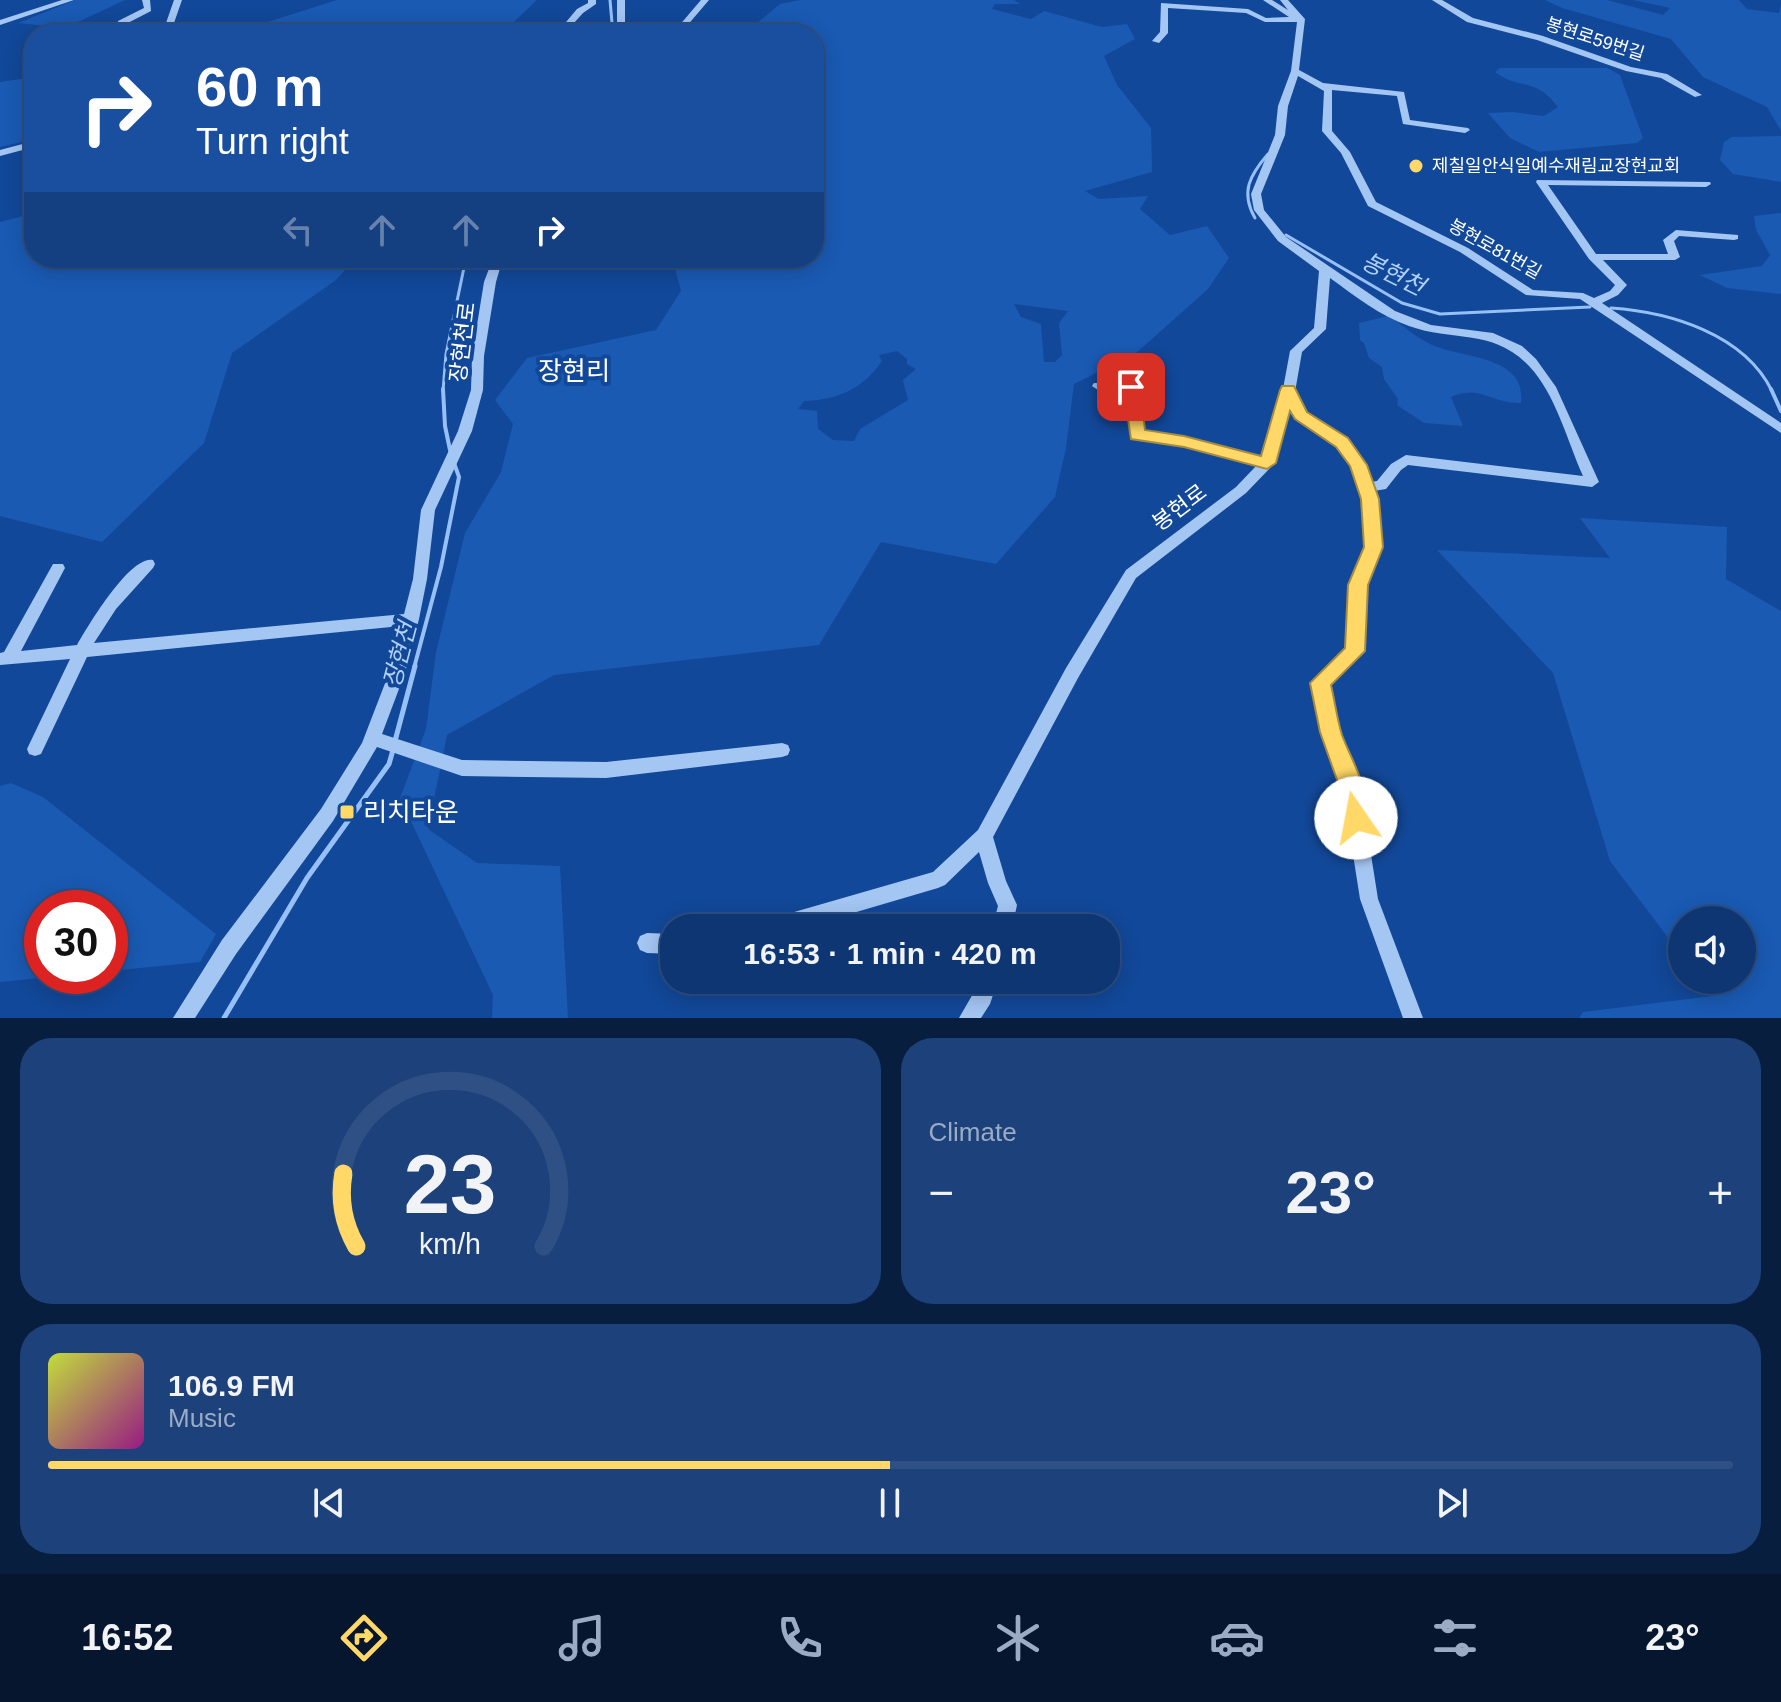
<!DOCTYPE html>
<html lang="en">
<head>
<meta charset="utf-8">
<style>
  body { margin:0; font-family:Arial,"Noto Sans KR",sans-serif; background:#1c417b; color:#f1f3f6; height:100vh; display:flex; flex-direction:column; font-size:30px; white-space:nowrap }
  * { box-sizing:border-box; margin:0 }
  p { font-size:26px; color:#9babc4 }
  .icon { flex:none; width:44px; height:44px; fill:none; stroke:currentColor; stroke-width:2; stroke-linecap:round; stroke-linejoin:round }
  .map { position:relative; height:1018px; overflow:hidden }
  .details { display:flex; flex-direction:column; gap:20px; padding:20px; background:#081e3f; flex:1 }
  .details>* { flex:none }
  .hud { position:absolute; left:24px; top:24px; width:800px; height:244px; border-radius:32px; box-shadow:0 4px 20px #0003,0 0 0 2px #2e5085; background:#1a4fa0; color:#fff; overflow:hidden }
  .buttons { position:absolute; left:1668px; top:906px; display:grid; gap:16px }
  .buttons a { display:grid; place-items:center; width:88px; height:88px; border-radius:50%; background:#0e3673; box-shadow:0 4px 20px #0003,0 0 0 2px #2e5085; font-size:40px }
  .speed { position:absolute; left:24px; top:890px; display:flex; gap:16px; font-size:40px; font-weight:700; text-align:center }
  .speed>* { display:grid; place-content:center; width:104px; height:104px; border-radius:50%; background:#0e3673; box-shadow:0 4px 20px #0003,0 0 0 2px #2e5085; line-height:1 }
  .speed .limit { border:12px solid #d22; background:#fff; color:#111 }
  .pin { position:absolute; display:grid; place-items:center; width:68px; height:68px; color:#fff; margin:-34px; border-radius:16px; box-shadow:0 4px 12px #0006 }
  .me { position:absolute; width:88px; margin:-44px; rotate:348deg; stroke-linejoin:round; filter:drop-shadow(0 0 6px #0008) }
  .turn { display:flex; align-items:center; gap:28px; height:168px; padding:0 40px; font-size:36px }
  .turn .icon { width:104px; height:104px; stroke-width:2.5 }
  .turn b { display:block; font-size:56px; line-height:68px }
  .lanes { display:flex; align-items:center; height:76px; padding:0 40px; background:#0003; justify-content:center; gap:40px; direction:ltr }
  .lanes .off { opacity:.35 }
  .big { font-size:60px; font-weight:700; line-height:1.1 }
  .details .widget { flex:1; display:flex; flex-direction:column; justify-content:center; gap:12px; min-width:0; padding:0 28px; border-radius:32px; background:#1c417b }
  .details .dial { align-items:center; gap:0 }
  .dial svg { height:208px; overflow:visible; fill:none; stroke:#2e5085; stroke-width:7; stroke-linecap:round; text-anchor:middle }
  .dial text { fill:#f1f3f6; stroke:none }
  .song { display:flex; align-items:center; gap:24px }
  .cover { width:96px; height:96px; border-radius:12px; background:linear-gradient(135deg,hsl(70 70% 55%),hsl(310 70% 35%)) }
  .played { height:8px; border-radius:4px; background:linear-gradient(90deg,#ffd867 50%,#2e5085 50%) }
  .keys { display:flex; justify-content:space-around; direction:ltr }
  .heat { display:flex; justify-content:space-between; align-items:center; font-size:44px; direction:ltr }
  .details .tiles { flex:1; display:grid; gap:20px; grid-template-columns:1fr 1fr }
  .widget:last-child { grid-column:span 2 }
  .trip { position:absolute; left:660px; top:914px; width:460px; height:80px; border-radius:32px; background:#0e3673; box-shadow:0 4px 20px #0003,0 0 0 2px #2e5085; font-weight:700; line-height:80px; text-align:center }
  .tabs { display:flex; height:128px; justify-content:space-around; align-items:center; background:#06162e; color:#9babc4 }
  .tabs .icon { width:56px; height:56px }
  .tabs .active { color:#ffd867 }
  .tabs b { font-size:36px; color:#f1f3f6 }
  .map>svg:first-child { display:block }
</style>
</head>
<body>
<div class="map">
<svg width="1781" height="1018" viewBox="0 0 1781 1018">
  <rect width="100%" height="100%" fill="#124899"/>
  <g fill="#1a5ab3" fill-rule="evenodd">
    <polygon points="75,0 125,0 65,28 18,23"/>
    <polygon points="337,0 537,0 501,34 229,34"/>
    <path d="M800 0H1014L1020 4H995L992 9 1031 19 1044 11 1102 27 1127 24 1135 39 1104 56 1117 85 1151 128 1152 172 1085 191 1099 199 1148 196 1140 209 1170 235 1207 226 1229 258 1208 289 1135 354 1074 384 1066 448 1055 497 996 564 881 542 819 645 554 675 447 735 428 829 477 863 560 866 568 1018H492L493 995 400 798 426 729 436 652 465 533 501 472 513 424 495 400 527 358 656 330 681 291 674 265 717 258H814V113L825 110 814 101V34H744L780 4ZM1014 304 1068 311 1059 323 1062 355 1055 362H1044L1041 324 1021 317ZM897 351 907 359V364L916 369 903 380 908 400 860 429 854 441 833 440 818 429 817 411 798 409 804 401C837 400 863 389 882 361L879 355Z"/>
    <polygon points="1545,0 1607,0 1663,15 1670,8 1633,0 1739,0 1747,9 1779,13 1781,4 1781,131 1767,107 1703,77 1671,39 1562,8"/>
    <path d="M1500 68H1607L1620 75 1643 138 1637 143 1539 152 1510 138 1488 113 1513 112 1544 116 1558 107C1535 76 1520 91 1495 72Z"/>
    <polygon points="34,77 34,139 0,147 0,82"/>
    <polygon points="1781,136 1781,182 1733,174 1720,160 1724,142 1732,137"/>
    <polygon points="34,213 34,258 356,258 336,280 232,353 204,443 102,542 0,516 0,222"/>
    <polygon points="1781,213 1781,294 1727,288 1700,275 1762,266 1770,255 1756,230 1754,216"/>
    <path d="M1388 316C1402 324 1415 337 1430 344 1460 359 1527 354 1521 403 1491 404 1481 384 1451 397L1463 426 1424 423 1397 405 1398 399 1384 379 1382 367 1369 358 1364 343 1360 340 1359 323Z"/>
    <polygon points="1580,518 1727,527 1726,579 1781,611 1781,1018 1579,1018 1583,1012 1712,996 1701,980 1742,980 1742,920 1682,920 1682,956 1610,861 1553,673 1437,550 1610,558"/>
    <polygon points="11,783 43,797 216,934 200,962 110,971 110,908 42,908 42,976 59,976 0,982 0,786"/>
  </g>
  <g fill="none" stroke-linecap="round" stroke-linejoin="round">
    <g stroke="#96c0f7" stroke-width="3">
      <polyline points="610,0 613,34"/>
      <path d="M1255 218C1240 192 1250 175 1268 154"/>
      <polyline points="1286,235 1402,303 1440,314 1590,307"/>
      <path d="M1611 308C1670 312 1744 334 1772 391"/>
      <polyline points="443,391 446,354 466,258"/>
    </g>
    <g stroke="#96c0f7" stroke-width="4">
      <polyline points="443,389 445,426 450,450"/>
      <polyline points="1771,389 1781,411"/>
      <polyline points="414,668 441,567 459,477 454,463"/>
    </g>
    <g stroke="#96c0f7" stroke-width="5">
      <polyline points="395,741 415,666"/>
      <polyline points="224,1018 307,878 389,764 393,750"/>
    </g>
    <g fill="#a4c6f3" fill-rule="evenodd">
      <polygon points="62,0 74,0 0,25 0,20"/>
      <polygon points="142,0 150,0 151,11 124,25 118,25 118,21 144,8"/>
      <polygon points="174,0 182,0 174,23 170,25 166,23"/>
      <polygon points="588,0 596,0 596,4 583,13 564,34 556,34 577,9 588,3"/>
      <rect x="617" y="0" width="8" height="34"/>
      <polygon points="701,0 709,0 680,34 672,34"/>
      <path d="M1263 0H1272L1288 10 1280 0H1288L1305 19 1299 70 1323 83 1404 92 1410 120 1468 128 1470 130 1465 133 1403 124 1397 96 1332 90V131L1350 152 1376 202 1468 248 1533 290 1583 293 1594 298 1610 291 1615 285 1589 259 1536 182 1537 180 1710 182 1711 184 1706 187 1548 185 1596 254H1668L1663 240 1676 230 1738 235V239L1734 240 1679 236 1674 241 1680 257 1675 260H1603L1627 285 1618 295 1602 303 1781 423V433L1580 299 1526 295 1460 252 1368 206 1341 153 1322 131 1324 91 1298 76 1288 106 1285 135 1261 194 1264 210 1286 237 1395 311 1431 325 1493 333 1522 346 1536 359 1556 387 1599 482 1592 487 1408 465 1401 470 1386 489 1374 491 1377 499 1380 547 1365 585 1363 651 1329 685 1338 732 1361 791 1378 899 1423 1018H1403L1360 899 1343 791 1322 732 1312 683 1347 648 1351 585 1366 547 1363 499 1352 466 1337 445 1296 418 1291 408 1284 421 1272 466 1246 493 1136 578 1078 678 993 837 1006 881 1017 905 1012 928H992L998 906 988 883 979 852 945 885 938 888 802 928H760L763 921 770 919 933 872 978 830 1066 668 1126 570 1236 487 1257 465 1184 445 1132 438 1125 391 1098 390 1092 386 1094 383 1135 384 1143 431 1184 437 1262 457 1272 421 1280 405 1290 351 1314 328 1319 271 1278 241 1254 210 1251 194 1275 135 1278 106 1291 71 1297 22H1265L1246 13 1168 8V33L1159 43 1152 41 1160 32 1161 3 1248 9 1266 18 1289 17ZM1330 278C1355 296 1380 316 1409 326 1453 342 1493 328 1529 366 1556 395 1567 440 1583 476L1406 455 1391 464 1377 481 1371 482 1365 465 1347 439 1306 412 1295 392 1302 352 1326 329Z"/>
      <polygon points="1432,0 1442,0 1473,18 1543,36 1631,67 1667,74 1702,95 1695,97 1661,78 1626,71 1537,40 1467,22"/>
      <polygon points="34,141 34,147 0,156 0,150"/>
      <path d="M493 258H503L496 282 484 356 483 390 472 431 435 510 427 579 419 619 405 673 382 734 462 760 606 762 782 743 788 745 790 750 788 755 782 757 606 778 462 776 377 747 333 821 236 954 195 1018H173L222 940 321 809 362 743 389 673 401 626 87 657 41 754 35 756 29 754 27 749 70 659 0 665V653L4 652 53 564H63L65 568 21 651 77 645C88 626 130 555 153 560L155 564 153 568 116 609 94 643 404 614 413 579 421 510 458 431 471 390 472 356 484 282Z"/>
      <polygon points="647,933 674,934 674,954 647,953 640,950 637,943 640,936"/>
      <polygon points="978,980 998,980 990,1004 981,1018 959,1018 974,992"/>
    </g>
  </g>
  <path fill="#ffd867" stroke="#a68c43" stroke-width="2" d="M1131 382 1140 387 1145 430 1184 436 1261 456 1280 390 1282 386H1294L1307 412 1348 438 1367 465 1379 499 1383 547 1368 585 1365 651 1331 685C1335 702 1337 719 1342 735 1351 760 1376 799 1364 825L1356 828 1348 825 1341 791 1320 732 1310 683 1345 648 1348 585 1364 547 1361 499 1350 466 1336 447 1295 419 1290 411 1276 463 1267 469 1184 447 1131 439 1123 387Z"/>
  <g fill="#ffd867" stroke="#124899" stroke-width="3">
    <circle cx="1416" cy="166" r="8"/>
    <rect x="339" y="804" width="16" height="16" rx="4"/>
  </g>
  <g text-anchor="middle" stroke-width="8" stroke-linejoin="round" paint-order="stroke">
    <g font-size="18" fill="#fff" stroke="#124899">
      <text transform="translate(1595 39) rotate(18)" y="6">봉현로59번길</text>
      <text transform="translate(1495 249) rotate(29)" y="6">봉현로81번길</text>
    </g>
    <g font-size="18" fill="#fff" stroke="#124899" text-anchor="start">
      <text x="1432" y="172">제칠일안식일예수재림교장현교회</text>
    </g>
    <g font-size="22" fill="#fff" stroke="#124899">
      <text transform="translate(462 342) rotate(-83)" y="8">장현천로</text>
      <text transform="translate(1179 507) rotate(-37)" y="8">봉현로</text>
    </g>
    <g font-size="24" font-style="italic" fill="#b1d0fa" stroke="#124899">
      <text transform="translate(1393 274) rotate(26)" y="8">봉현천</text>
      <text transform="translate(400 655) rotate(-75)" y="8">장현천</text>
    </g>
    <g font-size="26" fill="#fff" stroke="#124899">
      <text x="574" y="380">장현리</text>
    </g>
    <g font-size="26" fill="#fff" stroke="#124899" text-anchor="start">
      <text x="363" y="821">리치타운</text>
    </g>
  </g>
</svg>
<div class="buttons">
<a><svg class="icon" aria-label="sound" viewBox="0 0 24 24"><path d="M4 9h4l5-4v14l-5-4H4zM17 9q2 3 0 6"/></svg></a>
</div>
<div class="speed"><div class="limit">30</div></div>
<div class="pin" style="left:1131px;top:387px;background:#d93025"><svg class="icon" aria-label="arrive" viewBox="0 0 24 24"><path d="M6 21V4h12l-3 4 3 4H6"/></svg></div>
<svg class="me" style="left:1356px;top:818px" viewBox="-20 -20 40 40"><circle r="19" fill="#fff"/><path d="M0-13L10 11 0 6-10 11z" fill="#ffd867"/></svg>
<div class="trip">16:53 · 1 min · 420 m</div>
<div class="hud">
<div class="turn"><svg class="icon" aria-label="right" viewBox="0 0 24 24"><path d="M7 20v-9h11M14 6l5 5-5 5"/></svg><div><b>60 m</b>Turn right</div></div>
<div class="lanes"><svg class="icon off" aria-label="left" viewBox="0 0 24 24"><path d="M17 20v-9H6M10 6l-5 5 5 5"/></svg><svg class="icon off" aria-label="ahead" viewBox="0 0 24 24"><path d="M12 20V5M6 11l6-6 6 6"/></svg><svg class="icon off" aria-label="ahead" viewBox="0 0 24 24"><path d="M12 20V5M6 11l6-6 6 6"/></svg><svg class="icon" aria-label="right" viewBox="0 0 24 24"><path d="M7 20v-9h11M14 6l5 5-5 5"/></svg></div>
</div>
</div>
<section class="details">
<div class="tiles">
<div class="widget dial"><svg viewBox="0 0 100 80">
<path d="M14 69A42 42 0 1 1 86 69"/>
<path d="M14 69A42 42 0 0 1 9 41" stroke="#ffd867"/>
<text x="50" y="56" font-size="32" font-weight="700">23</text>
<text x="50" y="72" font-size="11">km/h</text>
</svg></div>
<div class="widget"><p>Climate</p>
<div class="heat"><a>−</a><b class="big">23°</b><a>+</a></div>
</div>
<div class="widget">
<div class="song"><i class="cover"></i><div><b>106.9 FM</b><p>Music</p></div></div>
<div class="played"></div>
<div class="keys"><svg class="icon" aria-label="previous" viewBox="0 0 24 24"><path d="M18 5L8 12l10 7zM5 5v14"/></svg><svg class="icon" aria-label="pause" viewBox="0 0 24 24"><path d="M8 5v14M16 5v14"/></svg><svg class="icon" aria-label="next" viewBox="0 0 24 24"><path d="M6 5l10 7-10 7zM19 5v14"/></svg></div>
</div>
</div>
</section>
<nav class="tabs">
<b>16:52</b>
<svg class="icon active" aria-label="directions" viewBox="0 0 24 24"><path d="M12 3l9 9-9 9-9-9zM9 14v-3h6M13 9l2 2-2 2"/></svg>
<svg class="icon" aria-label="music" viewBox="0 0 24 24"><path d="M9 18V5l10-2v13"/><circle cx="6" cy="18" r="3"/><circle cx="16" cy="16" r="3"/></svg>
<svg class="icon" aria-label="phone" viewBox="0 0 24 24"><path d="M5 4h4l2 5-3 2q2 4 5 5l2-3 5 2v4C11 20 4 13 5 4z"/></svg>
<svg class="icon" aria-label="climate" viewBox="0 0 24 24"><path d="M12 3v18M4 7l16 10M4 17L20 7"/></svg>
<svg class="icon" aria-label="car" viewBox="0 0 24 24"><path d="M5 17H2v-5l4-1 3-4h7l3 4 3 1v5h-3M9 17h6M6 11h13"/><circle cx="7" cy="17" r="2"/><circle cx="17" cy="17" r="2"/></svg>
<svg class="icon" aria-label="filters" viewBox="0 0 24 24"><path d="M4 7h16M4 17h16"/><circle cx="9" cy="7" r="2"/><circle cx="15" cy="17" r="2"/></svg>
<b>23°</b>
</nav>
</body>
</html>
